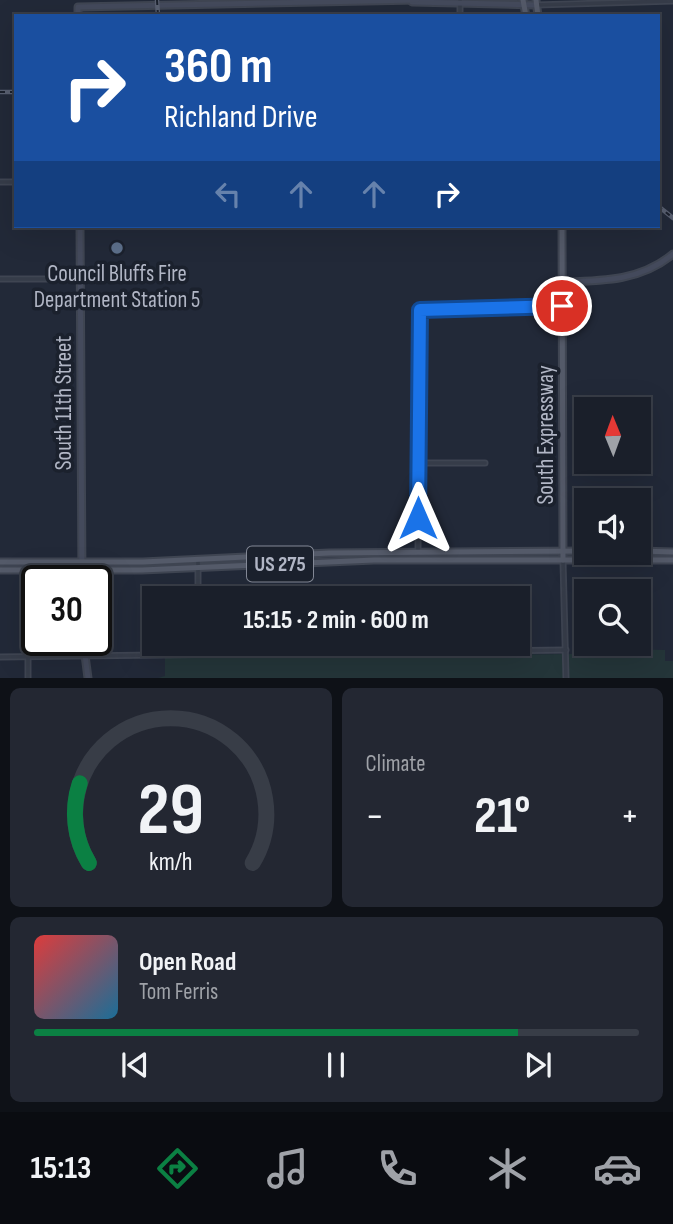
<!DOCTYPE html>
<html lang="en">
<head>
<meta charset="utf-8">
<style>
  body { margin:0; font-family:"Sofia Sans Condensed",sans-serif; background:#232732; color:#f1f3f6; height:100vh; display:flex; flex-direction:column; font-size:26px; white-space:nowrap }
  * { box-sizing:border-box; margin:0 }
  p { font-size:23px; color:#9fa2a8 }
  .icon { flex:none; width:38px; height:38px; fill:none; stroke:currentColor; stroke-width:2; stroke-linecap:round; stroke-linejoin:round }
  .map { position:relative; height:678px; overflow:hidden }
  .details { display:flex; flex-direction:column; gap:10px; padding:10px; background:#0e1117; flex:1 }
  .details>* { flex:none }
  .banner { position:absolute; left:14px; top:14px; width:646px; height:214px; border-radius:0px; box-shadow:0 7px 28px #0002,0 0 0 2px #383d47; background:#1a4fa0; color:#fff; overflow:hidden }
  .needle { width:46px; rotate:359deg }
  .controls { position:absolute; left:574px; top:397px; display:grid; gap:14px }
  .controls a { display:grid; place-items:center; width:77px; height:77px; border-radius:0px; background:#1a1f2a; box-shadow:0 7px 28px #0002,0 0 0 2px #383d47; font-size:35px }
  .speed { position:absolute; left:21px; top:565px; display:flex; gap:14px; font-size:35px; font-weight:700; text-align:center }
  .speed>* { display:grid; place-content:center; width:91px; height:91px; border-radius:50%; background:#1a1f2a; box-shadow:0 7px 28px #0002,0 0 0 2px #383d47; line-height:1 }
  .speed .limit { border:4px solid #111; border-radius:10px; background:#fff; color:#111 }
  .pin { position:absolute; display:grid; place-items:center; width:60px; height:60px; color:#fff; margin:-30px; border:4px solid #fff; border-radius:50%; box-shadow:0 2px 7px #0007 }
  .me { position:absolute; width:77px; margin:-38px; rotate:0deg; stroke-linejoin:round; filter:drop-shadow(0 0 5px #0008) }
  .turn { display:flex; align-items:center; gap:24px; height:147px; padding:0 35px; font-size:32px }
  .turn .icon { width:91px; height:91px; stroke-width:2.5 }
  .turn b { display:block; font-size:49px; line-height:60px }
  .lanes { display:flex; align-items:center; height:66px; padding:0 35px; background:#0003; justify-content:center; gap:35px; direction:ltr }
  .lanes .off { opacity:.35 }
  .big { font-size:52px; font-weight:700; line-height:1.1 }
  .details .widget { flex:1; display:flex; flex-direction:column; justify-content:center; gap:10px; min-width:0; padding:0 24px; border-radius:10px; background:#232732 }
  .details .dial { align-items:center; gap:0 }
  .dial svg { height:182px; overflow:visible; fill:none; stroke:#383d47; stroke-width:7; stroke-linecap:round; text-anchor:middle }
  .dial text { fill:#f1f3f6; stroke:none }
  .song { display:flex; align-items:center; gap:21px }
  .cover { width:84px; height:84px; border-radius:10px; background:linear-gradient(135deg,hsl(0 70% 55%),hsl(200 70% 35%)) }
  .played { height:7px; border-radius:4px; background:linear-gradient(90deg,#0b8043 80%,#383d47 80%) }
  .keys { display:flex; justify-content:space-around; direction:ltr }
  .heat { display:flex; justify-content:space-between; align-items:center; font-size:38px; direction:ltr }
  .details .tiles { flex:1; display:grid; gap:10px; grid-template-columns:1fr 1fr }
  .widget:last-child { grid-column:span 2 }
  .trip { position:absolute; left:142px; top:586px; width:388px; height:70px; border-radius:0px; background:#1a1f2a; box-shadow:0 7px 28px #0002,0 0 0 2px #383d47; font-weight:700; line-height:70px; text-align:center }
  .menu { display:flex; height:112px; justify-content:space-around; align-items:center; background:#0a0c11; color:#9fa2a8 }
  .menu .icon { width:49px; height:49px }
  .menu .active { color:#0b8043 }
  .menu b { font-size:32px; color:#f1f3f6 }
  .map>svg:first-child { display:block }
</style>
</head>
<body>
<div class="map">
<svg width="673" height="678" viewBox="0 0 673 678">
  <rect width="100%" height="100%" fill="#222938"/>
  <polygon fill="#243539" points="625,649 665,650 665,661 673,661 673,678 158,678 165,676 165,658 573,654 573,650"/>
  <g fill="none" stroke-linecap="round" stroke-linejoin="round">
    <defs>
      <g id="street">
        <polyline points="536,5 673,1"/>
        <polyline points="460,16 460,0"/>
        <polyline points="0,182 16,182"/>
        <polyline points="0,279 80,279"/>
        <polyline points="418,463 485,463"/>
        <polyline points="418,553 419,312 422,308 562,306"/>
        <polyline points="198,561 198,598"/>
        <polyline points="563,561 566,678"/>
        <polyline points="198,654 198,644"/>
        <polyline points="0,657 566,650"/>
        <polyline points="28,678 28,657"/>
      </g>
      <g id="secondary">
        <polyline points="412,2 536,5"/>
        <polyline points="78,16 78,7 417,0"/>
        <polyline points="80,226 82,581"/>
        <path d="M562 282C602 281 641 281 673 254"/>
        <polyline points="83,640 88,678"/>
      </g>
      <g id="primary">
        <polyline points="523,0 526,16"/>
        <polyline points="536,0 538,16"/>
        <polyline points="562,226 563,560"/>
        <polyline points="639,551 673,552"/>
        <polyline points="0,562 143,562 329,553 586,551"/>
        <polyline points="0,570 142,570 374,560 673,560"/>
      </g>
    </defs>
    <use href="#street" stroke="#3f4552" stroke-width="7"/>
    <use href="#secondary" stroke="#3f4552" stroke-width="9"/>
    <use href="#primary" stroke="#3f4552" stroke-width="9"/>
    <use href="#street" stroke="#363c49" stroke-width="3.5"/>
    <use href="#secondary" stroke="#444a5c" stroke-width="5"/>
    <use href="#primary" stroke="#545a69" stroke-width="5"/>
    <defs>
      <g id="rail">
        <polyline points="157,0 158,16"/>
        <polyline points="0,92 16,92"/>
        <polyline points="658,206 673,218"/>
      </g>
    </defs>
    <use href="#rail" stroke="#585f70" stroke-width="4.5"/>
    <use href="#rail" stroke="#1b212d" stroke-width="2" stroke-dasharray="5" stroke-linecap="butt"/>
  </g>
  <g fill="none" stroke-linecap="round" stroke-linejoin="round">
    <defs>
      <polyline id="route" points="418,518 420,310 562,306"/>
    </defs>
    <use href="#route" stroke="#114b97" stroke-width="18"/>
    <use href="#route" stroke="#1a73e8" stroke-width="12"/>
  </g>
  <circle fill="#5c6f8a" stroke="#1b212d" stroke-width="2.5" cx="117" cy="248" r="7"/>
  <g text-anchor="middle" stroke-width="7" stroke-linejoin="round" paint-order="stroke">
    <rect fill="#1b212d" stroke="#848997" stroke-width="2" x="247" y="546.5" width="66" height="35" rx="5"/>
    <g font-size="21" font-weight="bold" fill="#b1b6c5">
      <text x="280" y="571">US 275</text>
    </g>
    <g font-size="23" fill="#b1b6c5" stroke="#1b212d">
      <text x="117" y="281">Council Bluffs Fire<tspan x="117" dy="26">Department Station 5</tspan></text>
    </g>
    <g font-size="23" fill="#b1b6c5" stroke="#1b212d">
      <text transform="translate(63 403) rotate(-90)" y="8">South 11th Street</text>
      <text transform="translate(545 435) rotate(-90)" y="8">South Expressway</text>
    </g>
  </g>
</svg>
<div class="controls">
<a><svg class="needle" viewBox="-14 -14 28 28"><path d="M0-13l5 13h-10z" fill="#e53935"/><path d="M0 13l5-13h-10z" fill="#9fa2a8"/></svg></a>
<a><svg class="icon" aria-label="sound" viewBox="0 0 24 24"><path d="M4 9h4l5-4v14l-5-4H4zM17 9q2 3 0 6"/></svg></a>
<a><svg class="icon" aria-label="search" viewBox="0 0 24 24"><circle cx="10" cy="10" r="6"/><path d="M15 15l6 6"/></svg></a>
</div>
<div class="speed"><div class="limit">30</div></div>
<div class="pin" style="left:562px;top:306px;background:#d93025"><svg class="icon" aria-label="arrive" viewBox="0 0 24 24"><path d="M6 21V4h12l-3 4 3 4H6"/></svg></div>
<svg class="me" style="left:418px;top:518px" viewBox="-20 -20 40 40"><path d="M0-17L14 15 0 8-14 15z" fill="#1a73e8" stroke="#fff" stroke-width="4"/></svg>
<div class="trip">15:15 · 2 min · 600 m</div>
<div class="banner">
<div class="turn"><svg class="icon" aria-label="right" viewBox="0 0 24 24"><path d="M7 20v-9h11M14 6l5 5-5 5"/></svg><div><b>360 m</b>Richland Drive</div></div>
<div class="lanes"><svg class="icon off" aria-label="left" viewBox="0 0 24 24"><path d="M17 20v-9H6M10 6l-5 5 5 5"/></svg><svg class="icon off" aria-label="ahead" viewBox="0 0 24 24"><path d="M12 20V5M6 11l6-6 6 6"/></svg><svg class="icon off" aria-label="ahead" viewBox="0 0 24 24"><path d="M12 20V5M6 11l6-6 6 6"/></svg><svg class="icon" aria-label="right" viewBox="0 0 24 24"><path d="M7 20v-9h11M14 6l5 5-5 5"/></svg></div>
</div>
</div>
<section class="details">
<div class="tiles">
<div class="widget dial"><svg viewBox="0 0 100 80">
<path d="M14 69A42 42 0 1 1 86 69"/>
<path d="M14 69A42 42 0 0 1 10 34" stroke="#0b8043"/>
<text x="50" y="56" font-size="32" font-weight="700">29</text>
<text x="50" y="72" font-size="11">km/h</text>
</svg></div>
<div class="widget"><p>Climate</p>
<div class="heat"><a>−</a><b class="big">21°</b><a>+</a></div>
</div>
<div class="widget">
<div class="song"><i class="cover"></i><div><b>Open Road</b><p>Tom Ferris</p></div></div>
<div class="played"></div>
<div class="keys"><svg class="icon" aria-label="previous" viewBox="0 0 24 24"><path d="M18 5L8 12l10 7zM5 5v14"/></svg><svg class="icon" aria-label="pause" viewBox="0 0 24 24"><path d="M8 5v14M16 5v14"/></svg><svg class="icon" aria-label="next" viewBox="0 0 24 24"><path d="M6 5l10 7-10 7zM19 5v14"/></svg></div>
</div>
</div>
</section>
<nav class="menu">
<b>15:13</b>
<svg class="icon active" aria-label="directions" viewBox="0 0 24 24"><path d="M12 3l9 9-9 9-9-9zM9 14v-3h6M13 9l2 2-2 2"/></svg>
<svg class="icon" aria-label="music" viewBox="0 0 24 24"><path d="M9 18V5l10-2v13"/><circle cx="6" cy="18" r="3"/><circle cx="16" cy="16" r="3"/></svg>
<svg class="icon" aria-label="phone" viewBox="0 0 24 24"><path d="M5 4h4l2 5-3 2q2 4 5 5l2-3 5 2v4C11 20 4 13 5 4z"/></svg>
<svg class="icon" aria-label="climate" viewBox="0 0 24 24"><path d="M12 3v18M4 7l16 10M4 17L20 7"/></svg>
<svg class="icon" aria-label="car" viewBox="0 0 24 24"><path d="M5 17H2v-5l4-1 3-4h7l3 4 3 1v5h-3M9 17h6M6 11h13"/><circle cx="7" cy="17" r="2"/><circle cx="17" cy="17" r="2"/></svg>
</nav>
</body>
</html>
